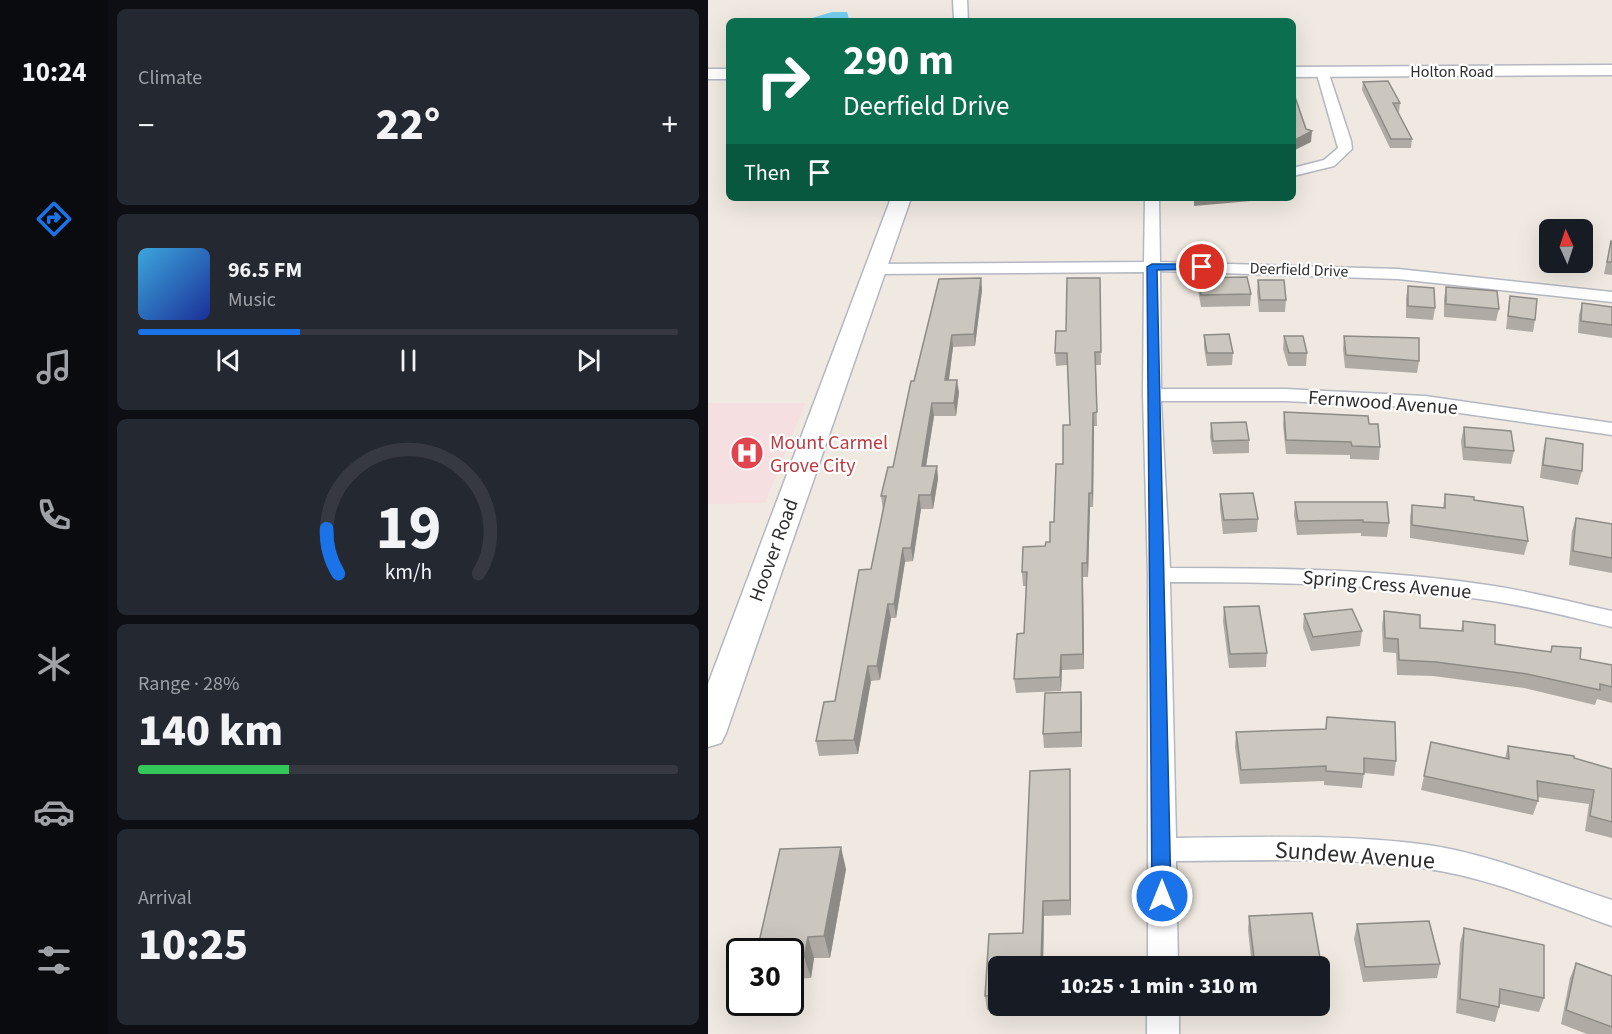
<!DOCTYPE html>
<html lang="en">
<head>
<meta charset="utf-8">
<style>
  body { margin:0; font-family:"Source Sans 3",sans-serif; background:#242831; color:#f1f3f6; height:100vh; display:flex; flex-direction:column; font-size:22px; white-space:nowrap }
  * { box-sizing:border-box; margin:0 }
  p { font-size:20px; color:#9ea1a6 }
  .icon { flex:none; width:33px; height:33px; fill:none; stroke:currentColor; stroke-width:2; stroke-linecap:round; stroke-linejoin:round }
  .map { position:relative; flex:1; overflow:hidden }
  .drawer { display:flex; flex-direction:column; gap:9px; padding:9px; background:#0d0f14; width:600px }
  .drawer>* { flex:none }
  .top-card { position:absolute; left:18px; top:18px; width:570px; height:183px; border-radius:9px; box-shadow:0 6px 24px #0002; background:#0b6e4f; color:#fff; overflow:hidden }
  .needle { width:39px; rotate:357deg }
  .controls { position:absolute; left:831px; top:219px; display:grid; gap:12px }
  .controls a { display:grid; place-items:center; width:54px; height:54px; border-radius:9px; background:#171b24; box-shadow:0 6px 24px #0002; font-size:30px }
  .speed { position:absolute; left:18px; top:938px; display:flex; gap:12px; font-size:30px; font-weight:700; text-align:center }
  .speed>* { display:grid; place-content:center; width:78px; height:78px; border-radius:50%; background:#171b24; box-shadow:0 6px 24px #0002; line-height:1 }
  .speed .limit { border:3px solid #111; border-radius:9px; background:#fff; color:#111 }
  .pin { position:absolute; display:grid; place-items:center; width:51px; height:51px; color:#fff; margin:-26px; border:3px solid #fff; border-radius:50%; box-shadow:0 2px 6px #0007 }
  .me { position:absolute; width:66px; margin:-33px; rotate:0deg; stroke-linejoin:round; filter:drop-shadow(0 0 4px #0008) }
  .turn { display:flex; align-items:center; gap:21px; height:126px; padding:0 18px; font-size:27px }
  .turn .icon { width:78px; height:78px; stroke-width:2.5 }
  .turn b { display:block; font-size:42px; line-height:51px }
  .then { display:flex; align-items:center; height:57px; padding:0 18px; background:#0003; gap:12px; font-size:22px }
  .big { font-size:45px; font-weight:800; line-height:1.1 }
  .drawer .tile { flex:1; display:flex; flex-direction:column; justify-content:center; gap:9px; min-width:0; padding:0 21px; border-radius:9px; background:#242831 }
  .drawer .dial { align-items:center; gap:0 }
  .dial svg { height:156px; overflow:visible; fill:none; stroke:#363941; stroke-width:7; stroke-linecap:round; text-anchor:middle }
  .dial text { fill:#f1f3f6; stroke:none }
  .song { display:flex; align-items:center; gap:18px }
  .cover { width:72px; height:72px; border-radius:9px; background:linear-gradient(135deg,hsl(200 70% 55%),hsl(230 70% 35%)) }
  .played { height:6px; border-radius:3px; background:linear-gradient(90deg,#1a73e8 30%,#363941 30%) }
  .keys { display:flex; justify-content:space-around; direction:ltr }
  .heat { display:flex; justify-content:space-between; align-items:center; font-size:33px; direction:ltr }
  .charge { height:9px; border-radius:4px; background:linear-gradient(90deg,#34c759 28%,#363941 0) }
  .trip { position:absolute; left:280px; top:956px; width:342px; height:60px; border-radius:9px; background:#171b24; box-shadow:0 6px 24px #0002; font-weight:800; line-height:60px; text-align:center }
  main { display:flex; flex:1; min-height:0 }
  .dock { display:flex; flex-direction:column; width:108px; justify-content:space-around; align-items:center; background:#090b0e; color:#9ea1a6 }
  .dock .icon { width:42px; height:42px }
  .dock .current { color:#1a73e8 }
  .dock b { font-size:27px; color:#f1f3f6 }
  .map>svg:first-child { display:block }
</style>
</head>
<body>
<main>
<nav class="dock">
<b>10:24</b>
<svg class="icon current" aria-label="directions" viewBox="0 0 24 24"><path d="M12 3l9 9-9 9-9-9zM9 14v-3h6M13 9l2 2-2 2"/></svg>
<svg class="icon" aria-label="music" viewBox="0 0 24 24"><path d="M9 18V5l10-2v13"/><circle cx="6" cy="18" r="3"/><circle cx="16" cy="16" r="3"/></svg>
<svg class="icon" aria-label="phone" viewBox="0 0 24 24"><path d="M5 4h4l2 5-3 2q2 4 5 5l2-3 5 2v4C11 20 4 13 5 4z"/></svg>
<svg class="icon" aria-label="climate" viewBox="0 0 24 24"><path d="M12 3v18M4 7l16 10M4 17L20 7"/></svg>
<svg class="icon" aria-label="car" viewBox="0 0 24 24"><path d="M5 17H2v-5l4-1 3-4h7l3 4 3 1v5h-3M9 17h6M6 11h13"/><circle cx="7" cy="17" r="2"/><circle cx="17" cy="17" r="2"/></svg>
<svg class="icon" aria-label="filters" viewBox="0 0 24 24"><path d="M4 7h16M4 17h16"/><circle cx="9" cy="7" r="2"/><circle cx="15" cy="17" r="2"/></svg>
</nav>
<section class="drawer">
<div class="tile"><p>Climate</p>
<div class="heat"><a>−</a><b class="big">22°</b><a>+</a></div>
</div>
<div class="tile">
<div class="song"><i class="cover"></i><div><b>96.5 FM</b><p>Music</p></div></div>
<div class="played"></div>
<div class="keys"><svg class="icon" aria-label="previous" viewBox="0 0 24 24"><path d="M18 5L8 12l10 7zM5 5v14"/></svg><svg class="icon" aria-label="pause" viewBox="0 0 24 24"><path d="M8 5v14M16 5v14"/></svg><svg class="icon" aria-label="next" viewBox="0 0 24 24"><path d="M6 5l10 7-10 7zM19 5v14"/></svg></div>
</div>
<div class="tile dial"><svg viewBox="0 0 100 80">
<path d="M14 69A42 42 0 1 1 86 69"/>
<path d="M14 69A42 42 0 0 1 8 46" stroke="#1a73e8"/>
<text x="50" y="56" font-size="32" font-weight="700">19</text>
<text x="50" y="72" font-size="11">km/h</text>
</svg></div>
<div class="tile"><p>Range · 28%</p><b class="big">140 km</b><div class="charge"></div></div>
<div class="tile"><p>Arrival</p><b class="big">10:25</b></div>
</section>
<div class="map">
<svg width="904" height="1034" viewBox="0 0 904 1034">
  <rect width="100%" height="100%" fill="#efe9e1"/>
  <polygon fill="#f5dfe0" points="0,403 97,403 57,503 0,504"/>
  <polygon fill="#75cff0" points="124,12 139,12 141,19 94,21"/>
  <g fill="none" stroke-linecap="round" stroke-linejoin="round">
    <defs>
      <g id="street">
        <polygon points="614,68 620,71 643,141 644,149 626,166 585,176 585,168 616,160 630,148 608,71"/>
        <path d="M437 198H451L452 262 690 269 904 292V302L690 279 452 271 453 389H577L717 396 904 423V435L717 408 577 401H453L462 568C568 568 674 569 779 585 821 591 863 602 904 611V627C862 617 821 606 778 600 674 584 568 582 462 582L468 838C551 837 637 834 720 845 782 854 844 881 904 900V926C844 905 783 878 720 869 639 856 550 861 468 861L470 966H440V575L435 395 436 272 168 274 160 269 168 264 436 262Z"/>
        <rect x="439" y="1005" width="32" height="29"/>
      </g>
      <g id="secondary">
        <polygon points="245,0 259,0 260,21 246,21"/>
        <polygon points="904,65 904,75 585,77 585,67"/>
        <rect x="0" y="69" width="21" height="10"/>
        <polygon points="183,198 203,198 18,733 13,743 0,747 0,684"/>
      </g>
    </defs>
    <use href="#street" stroke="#b4b7c1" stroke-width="3"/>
    <use href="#secondary" stroke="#b4b7c1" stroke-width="3"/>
    <use href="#street" fill="#fff" fill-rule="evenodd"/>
    <use href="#secondary" fill="#fff" fill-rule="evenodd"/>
  </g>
  <g fill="#afaba4">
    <polygon points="655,82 692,103 691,112 689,112 704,139 703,148 682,148 654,90"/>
    <polygon points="903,241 904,242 904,275 896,274"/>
    <polygon points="273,278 274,290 267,346 245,347 241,380 251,392 248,416 226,416 218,466 229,466 230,479 225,509 213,509 205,561 197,562 188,618 183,618 172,680 163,681 150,754 111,756 108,741 127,701 163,569 175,510 173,496 185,467 206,381"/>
    <polygon points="392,278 393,365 388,365 389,426 386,426 385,507 382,507 380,577 375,577 376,669 354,670 353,691 308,693 306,679 316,633 318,586 315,586 314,572 342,542 346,522 355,464 362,425 359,365 348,366 347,353 358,331"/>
    <polygon points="491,278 543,294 542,306 493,307 490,290"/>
    <polygon points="550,280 578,300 577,312 551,312 549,292"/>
    <polygon points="700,286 727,308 725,320 698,318 698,298"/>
    <polygon points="738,287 791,309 788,321 736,317 736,299"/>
    <polygon points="802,296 827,320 825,332 798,329"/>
    <polygon points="874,303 904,307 904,338 870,333 871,315"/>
    <polygon points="496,335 525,353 524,365 499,366 496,347"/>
    <polygon points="576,336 599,353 598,366 580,366 575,349"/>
    <polygon points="636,336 711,361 709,373 637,368 635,349"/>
    <polygon points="576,412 661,424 672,447 671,460 642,459 642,455 578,454 575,425"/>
    <polygon points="503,423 541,440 541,453 505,454 502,437"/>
    <polygon points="756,427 806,451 803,464 755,460 753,441"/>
    <polygon points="838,438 874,471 870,485 832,478 835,451"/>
    <polygon points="512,494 550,519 549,532 515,534 512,508"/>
    <polygon points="737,494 766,500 820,541 816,555 702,538 702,518 704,505 735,508"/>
    <polygon points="587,502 681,523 679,537 653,536 653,533 589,535 586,515"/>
    <polygon points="868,518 904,524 904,573 861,565 864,531"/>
    <polygon points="516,607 559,653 558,667 521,668 515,621"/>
    <polygon points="676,611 712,628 753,631 755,621 787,644 843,652 844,646 872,659 904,665 904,703 889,699 887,705 816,688 725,676 689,675 688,653 675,652 674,626"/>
    <polygon points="596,614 654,631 652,646 603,651 595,628"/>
    <polygon points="373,692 374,747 336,748 335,734"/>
    <polygon points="619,717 688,761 686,776 656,773 654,788 616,785 616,781 532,784 527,747 528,732 617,729"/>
    <polygon points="800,746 904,769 904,838 877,831 881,804 829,797 830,801 825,815 713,790 716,776 797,758"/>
    <polygon points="362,769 362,784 363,915 336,916 335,963 358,961 358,966 291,966 291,1005 359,1005 359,1006 279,1010 277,996 281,934 315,933 322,771"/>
    <polygon points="138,869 122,958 106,958 103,978 82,979 82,951"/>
    <polygon points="604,913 614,969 612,984 612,966 544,966 540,930 541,916"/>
    <polygon points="649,924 732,964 729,978 655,982 646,939"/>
    <polygon points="756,928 836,998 831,1012 792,1004 787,1022 748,1013 752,943"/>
    <polygon points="868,963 904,976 904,1034 879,1034 853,1024 862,978"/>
  </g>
  <g fill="#8e8b86">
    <polygon points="604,131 603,142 585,151 585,141"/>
    <polygon points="486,198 554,198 554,200 486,206"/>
    <polygon points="273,278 274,290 267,346 266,334"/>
    <polygon points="244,335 245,347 239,393 237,380"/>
    <polygon points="249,380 251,392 248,416 246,403"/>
    <polygon points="224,403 226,416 216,479 214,466"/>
    <polygon points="385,413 386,426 385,507 384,493"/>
    <polygon points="229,466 230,479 225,509 223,495"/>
    <polygon points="381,493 382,507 380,577 379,563"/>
    <polygon points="211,495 213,509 205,561 203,548"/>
    <polygon points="195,548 197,562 188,618 186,604"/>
    <polygon points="374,563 375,577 376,669 375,654"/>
    <polygon points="180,604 183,618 172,680 169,666"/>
    <polygon points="353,655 354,670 353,691 352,677"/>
    <polygon points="160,666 163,681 150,754 146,740"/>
    <polygon points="373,692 374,707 374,747 373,732"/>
    <polygon points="362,769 362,784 363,915 362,900"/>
    <polygon points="133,847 138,869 122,958 116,936"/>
    <polygon points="335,901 336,916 335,966 333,963"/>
    <polygon points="100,937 106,958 103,978 96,957"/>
  </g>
  <g fill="#cbc7bf" stroke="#8e8b86" stroke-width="1.5">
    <polygon points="680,81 692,103 685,103 704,139 683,139 655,82"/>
    <polygon points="585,91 598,129 604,131 585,141"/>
    <polygon points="903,241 904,242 904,262 899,262"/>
    <polygon points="539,277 543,294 493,295 491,278"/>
    <polygon points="273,278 266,334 244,335 237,380 249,380 246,403 224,403 214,466 229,466 223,495 211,495 203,548 195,548 186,604 180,604 169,666 160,666 146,740 108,741 116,702 127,701 151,570 163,569 178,496 173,496 180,467 185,467 203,381 206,381 231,279"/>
    <polygon points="359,278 392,278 393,352 387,352 389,412 385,413 384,493 381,493 379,563 374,563 375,654 353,655 352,677 306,679 309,634 316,633 319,572 314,572 315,547 337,546 338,542 342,542 342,522 346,522 348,464 355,464 355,425 362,425 359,353 347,353 348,331 358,331"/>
    <polygon points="550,280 576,280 578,300 552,300"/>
    <polygon points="700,286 726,288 727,308 700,306"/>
    <polygon points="738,287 789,291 791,309 738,304"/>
    <polygon points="802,296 829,299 827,320 800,316"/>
    <polygon points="874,303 904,307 904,325 873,321"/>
    <polygon points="521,334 525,353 499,353 496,335"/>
    <polygon points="576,336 595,336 599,353 581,353"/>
    <polygon points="636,336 711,338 711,361 638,355"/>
    <polygon points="576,412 660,416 661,424 670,424 672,447 644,446 643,442 578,440"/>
    <polygon points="538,422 541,440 505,441 503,423"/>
    <polygon points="756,427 803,431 806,451 757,447"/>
    <polygon points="838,438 875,444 874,471 835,465"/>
    <polygon points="545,493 550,519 516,520 512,494"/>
    <polygon points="737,494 766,497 766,500 815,507 820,541 704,525 704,505 737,508"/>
    <polygon points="587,502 679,502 681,523 655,522 655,520 590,521"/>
    <polygon points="868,518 904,524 904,558 865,551"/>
    <polygon points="551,606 559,653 522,654 516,607"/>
    <polygon points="644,609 654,631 605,637 596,614"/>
    <polygon points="676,611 712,615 712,628 755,631 755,621 787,625 787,644 843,652 844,646 873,648 872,659 904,665 904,687 892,684 892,690 819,674 728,662 691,660 690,639 677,638"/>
    <polygon points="373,692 373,732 335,734 337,693"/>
    <polygon points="619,717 687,722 688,761 656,758 656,774 618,771 618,766 533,770 528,732 618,729"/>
    <polygon points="723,742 801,759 800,746 866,756 866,758 904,769 904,822 882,816 886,790 829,781 830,801 716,776"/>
    <polygon points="362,769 362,900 335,901 333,963 358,961 358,966 291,966 291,995 277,996 281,934 315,933 322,771"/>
    <polygon points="133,847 116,936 100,937 96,957 82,958 82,951 49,951 72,849"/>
    <polygon points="604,913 614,969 612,970 612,966 547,966 541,916"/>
    <polygon points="721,921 732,964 657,967 649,924"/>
    <polygon points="756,928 836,945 836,998 792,989 791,1007 752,999"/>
    <polygon points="868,963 904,976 904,1027 858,1010"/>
  </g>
  <polygon fill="#1a73e8" stroke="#114b97" stroke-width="1.5" points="494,264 498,265 498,269 449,270 463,896 460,902 454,904 447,902 444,896 439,267 444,264"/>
  <defs>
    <symbol id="hospital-disc" viewBox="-11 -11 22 22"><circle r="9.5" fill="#e0444e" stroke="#fff"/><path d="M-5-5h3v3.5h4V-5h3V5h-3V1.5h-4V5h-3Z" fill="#fff"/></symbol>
  </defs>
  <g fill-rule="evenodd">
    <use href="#hospital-disc" x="20" y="434" width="38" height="38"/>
  </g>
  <g text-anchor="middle" stroke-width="4.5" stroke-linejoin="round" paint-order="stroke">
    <g font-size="16" fill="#2e2e2e" stroke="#fff">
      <text x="744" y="77">Holton Road</text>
      <text transform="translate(591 269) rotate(2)" y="6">Deerfield Drive</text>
    </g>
    <g font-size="20" fill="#2e2e2e" stroke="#fff">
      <text transform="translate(675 402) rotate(4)" y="7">Fernwood Avenue</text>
      <text transform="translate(65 550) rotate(-70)" y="7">Hoover Road</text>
      <text transform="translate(679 584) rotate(5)" y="7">Spring Cress Avenue</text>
    </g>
    <g font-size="20" fill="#be3a42" stroke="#fff" text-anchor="start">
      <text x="62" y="449">Mount Carmel<tspan x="62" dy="23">Grove City</tspan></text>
    </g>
    <g font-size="24" fill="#2e2e2e" stroke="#fff">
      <text transform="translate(647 855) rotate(4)" y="8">Sundew Avenue</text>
    </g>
  </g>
</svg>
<div class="controls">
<a><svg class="needle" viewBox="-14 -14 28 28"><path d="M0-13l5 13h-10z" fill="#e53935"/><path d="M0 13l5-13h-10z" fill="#9ea1a6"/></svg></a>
</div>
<div class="speed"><div class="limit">30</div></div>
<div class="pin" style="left:494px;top:267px;background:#d93025"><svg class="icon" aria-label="arrive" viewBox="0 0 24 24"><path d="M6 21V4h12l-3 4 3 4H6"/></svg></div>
<svg class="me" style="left:454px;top:896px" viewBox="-20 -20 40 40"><circle r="17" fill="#1a73e8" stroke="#fff" stroke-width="3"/><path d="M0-11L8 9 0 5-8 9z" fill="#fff"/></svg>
<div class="trip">10:25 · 1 min · 310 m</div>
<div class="top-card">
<div class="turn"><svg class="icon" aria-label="right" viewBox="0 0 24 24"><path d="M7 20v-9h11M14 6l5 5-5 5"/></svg><div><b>290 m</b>Deerfield Drive</div></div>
<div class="then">Then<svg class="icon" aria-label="arrive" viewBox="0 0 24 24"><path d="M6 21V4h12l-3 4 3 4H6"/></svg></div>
</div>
</div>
</main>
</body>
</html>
